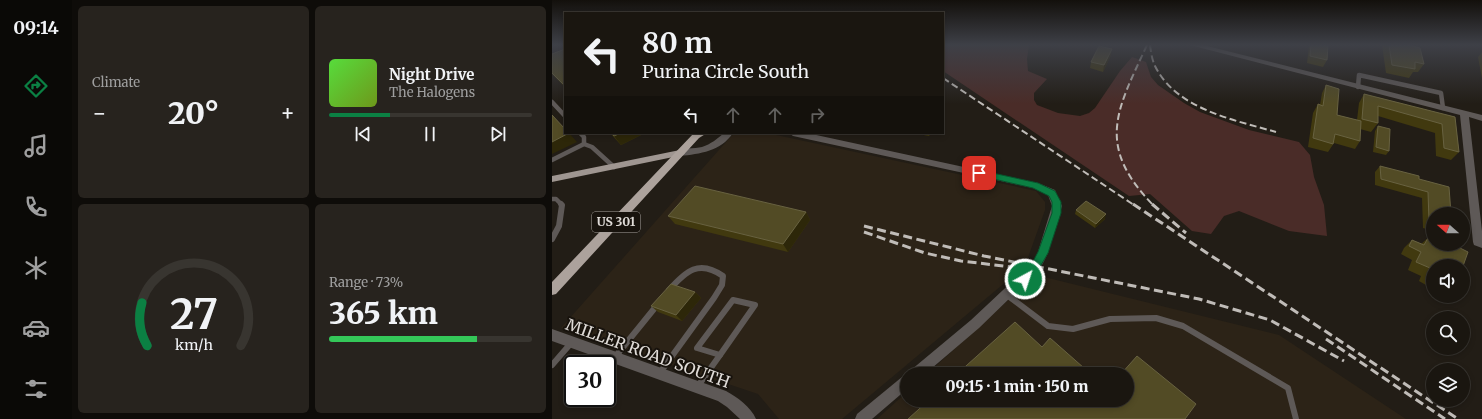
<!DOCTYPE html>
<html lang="en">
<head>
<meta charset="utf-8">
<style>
  body { margin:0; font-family:Merriweather,serif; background:#27231e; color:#f1f3f6; height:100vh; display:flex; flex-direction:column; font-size:15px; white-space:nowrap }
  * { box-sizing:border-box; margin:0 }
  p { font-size:13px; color:#9f9f9f }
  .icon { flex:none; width:22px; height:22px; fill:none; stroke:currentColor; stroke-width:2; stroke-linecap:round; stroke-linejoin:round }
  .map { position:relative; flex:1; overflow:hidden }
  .panel { display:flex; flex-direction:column; gap:6px; padding:6px; background:#0e0c09; width:480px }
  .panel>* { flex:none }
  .hud { position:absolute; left:12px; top:12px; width:380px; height:122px; border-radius:0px; box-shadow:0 2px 6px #0003,0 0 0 1px #383530; background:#1a1610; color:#f1f3f6; overflow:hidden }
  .needle { width:26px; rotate:291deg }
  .fabs { position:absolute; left:874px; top:207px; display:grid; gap:8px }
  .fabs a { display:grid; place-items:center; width:44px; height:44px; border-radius:50%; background:#1a1610; box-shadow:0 2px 6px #0003,0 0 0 1px #383530; font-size:20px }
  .speed { position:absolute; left:12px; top:355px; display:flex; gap:8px; font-size:20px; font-weight:700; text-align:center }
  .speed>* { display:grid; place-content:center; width:52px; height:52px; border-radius:50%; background:#1a1610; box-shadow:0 2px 6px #0003,0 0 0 1px #383530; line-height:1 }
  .speed .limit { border:2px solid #111; border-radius:6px; background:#fff; color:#111 }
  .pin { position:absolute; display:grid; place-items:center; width:34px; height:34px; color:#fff; margin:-17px; border-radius:8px; box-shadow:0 2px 6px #0006 }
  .me { position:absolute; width:44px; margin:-22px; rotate:40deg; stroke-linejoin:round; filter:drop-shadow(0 0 3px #0008) }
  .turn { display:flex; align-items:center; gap:14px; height:84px; padding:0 12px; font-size:18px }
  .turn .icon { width:52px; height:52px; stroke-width:2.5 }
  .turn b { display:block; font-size:28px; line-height:34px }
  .lanes { display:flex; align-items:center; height:38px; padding:0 12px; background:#0003; justify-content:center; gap:20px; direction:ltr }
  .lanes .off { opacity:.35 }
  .big { font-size:30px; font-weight:800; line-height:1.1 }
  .panel .widget { flex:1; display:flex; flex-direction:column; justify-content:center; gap:6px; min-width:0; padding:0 14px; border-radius:6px; background:#27231e }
  .panel .dial { align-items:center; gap:0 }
  .dial svg { height:104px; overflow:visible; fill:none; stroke:#383530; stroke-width:7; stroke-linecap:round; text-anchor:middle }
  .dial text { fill:#f1f3f6; stroke:none }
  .song { display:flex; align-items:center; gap:12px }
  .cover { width:48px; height:48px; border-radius:6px; background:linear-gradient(135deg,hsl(110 70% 55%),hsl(80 70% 35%)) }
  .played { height:4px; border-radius:2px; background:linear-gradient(90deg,#0b8043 30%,#383530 30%) }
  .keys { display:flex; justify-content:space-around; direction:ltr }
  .heat { display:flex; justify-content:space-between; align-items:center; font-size:22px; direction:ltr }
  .charge { height:6px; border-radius:3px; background:linear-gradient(90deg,#34c759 73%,#383530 0) }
  .panel .tiles { flex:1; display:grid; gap:6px; grid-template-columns:repeat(2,1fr) }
  .trip { position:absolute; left:348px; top:367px; width:234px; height:40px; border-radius:20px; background:#1a1610; box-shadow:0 2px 6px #0003,0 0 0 1px #383530; font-weight:800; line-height:40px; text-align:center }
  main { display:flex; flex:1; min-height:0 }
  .dock { display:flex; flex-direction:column; width:72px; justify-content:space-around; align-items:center; background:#0a0906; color:#9f9f9f }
  .dock .icon { width:28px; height:28px }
  .dock .active { color:#0b8043 }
  .dock b { font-size:18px; color:#f1f3f6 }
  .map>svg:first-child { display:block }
</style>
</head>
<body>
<main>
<nav class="dock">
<b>09:14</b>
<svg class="icon active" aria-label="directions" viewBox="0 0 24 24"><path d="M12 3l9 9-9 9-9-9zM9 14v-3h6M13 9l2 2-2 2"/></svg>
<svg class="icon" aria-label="music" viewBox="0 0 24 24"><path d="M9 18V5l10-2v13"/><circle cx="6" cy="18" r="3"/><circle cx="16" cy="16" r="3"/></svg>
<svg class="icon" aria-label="phone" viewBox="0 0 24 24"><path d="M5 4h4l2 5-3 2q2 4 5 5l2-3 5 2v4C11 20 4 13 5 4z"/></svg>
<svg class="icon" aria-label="climate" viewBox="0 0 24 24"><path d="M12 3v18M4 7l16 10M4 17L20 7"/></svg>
<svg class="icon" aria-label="car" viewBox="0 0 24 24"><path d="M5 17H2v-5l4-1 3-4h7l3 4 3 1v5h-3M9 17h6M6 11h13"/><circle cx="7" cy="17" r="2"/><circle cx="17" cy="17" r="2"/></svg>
<svg class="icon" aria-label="filters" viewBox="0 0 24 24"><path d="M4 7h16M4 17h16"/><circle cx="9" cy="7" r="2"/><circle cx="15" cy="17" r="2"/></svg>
</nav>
<section class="panel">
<div class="tiles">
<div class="widget"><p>Climate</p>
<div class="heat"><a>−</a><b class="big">20°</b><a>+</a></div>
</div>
<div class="widget">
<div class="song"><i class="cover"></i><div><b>Night Drive</b><p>The Halogens</p></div></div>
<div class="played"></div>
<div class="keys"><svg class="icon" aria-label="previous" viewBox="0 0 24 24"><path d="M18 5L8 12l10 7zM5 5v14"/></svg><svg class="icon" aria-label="pause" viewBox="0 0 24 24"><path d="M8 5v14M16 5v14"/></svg><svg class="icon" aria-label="next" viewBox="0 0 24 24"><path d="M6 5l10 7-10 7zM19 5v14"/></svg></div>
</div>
<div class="widget dial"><svg viewBox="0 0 100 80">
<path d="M14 69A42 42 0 1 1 86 69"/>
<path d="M14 69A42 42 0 0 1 10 36" stroke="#0b8043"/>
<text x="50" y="56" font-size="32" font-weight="700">27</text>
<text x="50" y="72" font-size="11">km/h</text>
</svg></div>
<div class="widget"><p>Range · 73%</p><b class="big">365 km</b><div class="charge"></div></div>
</div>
</section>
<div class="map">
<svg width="930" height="419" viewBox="0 0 930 419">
  <rect width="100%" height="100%" fill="#221d16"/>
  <g fill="#2c2317">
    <polygon points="182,133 215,133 484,191 493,202 493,210 473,266 290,419 227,419 206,394 9,328"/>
    <polygon points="484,275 727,335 854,419 325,419 355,392 355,400 575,400 575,374 375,374"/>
  </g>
  <polygon fill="#4a2c28" points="391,45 477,45 475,59 476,71 495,79 482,93 482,100 485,105 506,113 528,116 537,113 543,108 568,71 580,57 594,62 599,77 606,85 632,103 648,112 697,130 747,142 758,155 762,177 772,205 775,236 737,231 687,211 672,216 659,234 640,231 598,194 577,196 391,71"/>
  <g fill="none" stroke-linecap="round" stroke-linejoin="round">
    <g stroke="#5e5957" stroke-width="4.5">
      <polyline points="806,87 807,75 889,93 891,108"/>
      <polyline points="0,102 13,116"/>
      <polyline points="28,133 32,137 32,144"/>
      <polyline points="0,160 32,144 40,147 62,167"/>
      <polyline points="0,199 4,199 10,205"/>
    </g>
    <g stroke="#5e5957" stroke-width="6">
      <polyline points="0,239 7,226 10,205 9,204"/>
      <polyline points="455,295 496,326 521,329 558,319 604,318 631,326 736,388 744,419"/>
      <polygon points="181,300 203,305 168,355 145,348"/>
      <polyline points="63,357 106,304"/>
      <polyline points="0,365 20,342"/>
      <path d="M107 374 162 298 170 285 171 276C147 259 134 271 117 290"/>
      <polyline points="146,386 168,355"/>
    </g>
    <g fill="#5e5957" fill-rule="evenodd">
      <polygon points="638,45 651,45 930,115 930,121 917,117 930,231 930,248 922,245 921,242 908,115"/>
      <path d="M172 133H181C169 151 148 154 128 156L123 153C128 147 143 149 150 147 159 144 165 139 172 133Z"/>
      <polygon points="237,133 255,133 486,183 503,190 510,206 496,253 488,269 427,328 373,374 357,374 359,370 419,320 480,263 486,252 500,206 496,195 481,188 241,136"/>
      <path d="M0 329 174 391C185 397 199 407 204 419H188L175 407 166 401 0 341Z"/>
      <polygon points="355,375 355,389 320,419 303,419 305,414 350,377"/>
    </g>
    <polygon fill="#9f9691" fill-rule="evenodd" points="128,150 133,153 131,155 0,182 0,176"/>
    <polygon fill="#aca29c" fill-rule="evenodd" points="155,133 147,138 4,294 0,295 0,282 141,134"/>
    <g stroke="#c0bcb8" stroke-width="2" stroke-dasharray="7 3.5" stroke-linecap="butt">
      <path d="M595 45C565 110 543 145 601 205"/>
      <path d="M598 45C599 52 600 60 603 66 624 109 682 120 724 132"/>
      <polyline points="391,78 582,205"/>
    </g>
    <g stroke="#c0bcb8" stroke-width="3" stroke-dasharray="9 4.5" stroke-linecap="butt">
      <polyline points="581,204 906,419"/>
      <polyline points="600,204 634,233"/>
      <polyline points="312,226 432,256 647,299 718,320 792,361"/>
      <polyline points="312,232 373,253 409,261 477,269"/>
      <polyline points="774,339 893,419"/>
    </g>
  </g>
  <g fill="#41390f">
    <polygon points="757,45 776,45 775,60 771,67 755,63"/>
    <polygon points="830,45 860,45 872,64 866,72 861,72 857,78 834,73"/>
    <polygon points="13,49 13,87 0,74 0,54"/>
    <polygon points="930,52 930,78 926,57"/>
    <polygon points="559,55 551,72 538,68 539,62"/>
    <polygon points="774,85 785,115 805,120 807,103 812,94 903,117 907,152 899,160 884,156 883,133 826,116 826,123 819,132 808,129 808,141 803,149 782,143 776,152 756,147 761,113 766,104 768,105 770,93"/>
    <polygon points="826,126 837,151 834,155 821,152 823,131"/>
    <polygon points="58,133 93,133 69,145"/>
    <polygon points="361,133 379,133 377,136"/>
    <polygon points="828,166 867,179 899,214 881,214 881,231 871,228 870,198 823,185 823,172"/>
    <polygon points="524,210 553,219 543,228 523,214"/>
    <polygon points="254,212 258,220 236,252 123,224 116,216"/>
    <polygon points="876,238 881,244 900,244 881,266 881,289 867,281 869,276 856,270 860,260 849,254 852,248 860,240 869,244"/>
    <polygon points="143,292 149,298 130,321 106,312 99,306"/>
  </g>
  <g fill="#2d2709">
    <polygon points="560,49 559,55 551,72 552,65"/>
    <polygon points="392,101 393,110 391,113 391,102"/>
    <polygon points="17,133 25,142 0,154 0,142"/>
    <polygon points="69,133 93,133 69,145 62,136"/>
    <polygon points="254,212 258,220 236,252 231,244"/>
    <polygon points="554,214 553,219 543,228 544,224"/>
    <polygon points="143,292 149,298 130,321 124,315"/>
    <polygon points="532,368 531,374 527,374"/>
  </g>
  <g fill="#524b25" stroke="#686241">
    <polygon points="759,45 776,45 775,60 758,56"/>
    <polygon points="837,45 860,45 860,46 868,48 872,64 863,62 863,69 840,65"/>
    <polygon points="547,46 560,49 552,65 539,62"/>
    <polygon points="13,49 13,86 0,73 0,54"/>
    <polygon points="774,85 787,89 785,115 809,121 808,141 783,134 781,144 761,138 766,104 771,106"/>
    <polygon points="812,94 903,117 907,152 892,148 890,124 826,106 826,123 810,119"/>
    <polygon points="0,115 13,129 13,133 17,133 0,142"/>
    <polygon points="826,126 838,129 837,151 824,147"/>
    <polygon points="59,133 69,133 62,136"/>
    <polygon points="828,166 867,176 867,179 897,187 899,214 881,214 881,223 877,221 876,192 829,179"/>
    <polygon points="143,186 254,212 231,244 116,216"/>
    <polygon points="534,201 554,214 544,224 524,210"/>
    <polygon points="876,238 881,240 881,244 889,244 890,245 890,244 900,244 916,252 911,266 881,266 881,276 876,273 878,268 864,262 869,252 857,246 860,240 872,245"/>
    <polygon points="119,284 143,292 124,315 99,306"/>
    <polygon points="463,322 490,347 498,338 532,368 527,374 405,374"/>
    <polygon points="585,356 644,404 633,419 356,419 377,400 575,400 575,374 569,374"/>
  </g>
  <linearGradient id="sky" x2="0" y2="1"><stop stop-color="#13100c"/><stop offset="0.43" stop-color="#3e4047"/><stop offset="1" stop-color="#3e4047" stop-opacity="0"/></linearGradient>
  <rect width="930" height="104" fill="url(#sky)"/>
  <polygon fill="#0b8043" stroke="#07532c" points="427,170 486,183 503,191 509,202 509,213 496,253 485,272 476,282 469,282 468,279 478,267 486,252 500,213 500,202 497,196 481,188 424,175 424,171"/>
  <g text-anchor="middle" stroke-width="4" stroke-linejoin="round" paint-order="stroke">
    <rect fill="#18130d" stroke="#a4a09b" stroke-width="1" x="40" y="212" width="48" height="20" rx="3"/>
    <g font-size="12" font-weight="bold" fill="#e0dcd8">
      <text x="64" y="226">US 301</text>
    </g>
    <g font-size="16" fill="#e0dcd8" stroke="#18130d">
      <text transform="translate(96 353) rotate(20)" y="6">MILLER ROAD SOUTH</text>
    </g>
  </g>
</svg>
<div class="fabs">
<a><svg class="needle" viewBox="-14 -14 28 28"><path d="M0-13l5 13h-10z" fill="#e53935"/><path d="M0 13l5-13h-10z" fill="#9f9f9f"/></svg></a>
<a><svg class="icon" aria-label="sound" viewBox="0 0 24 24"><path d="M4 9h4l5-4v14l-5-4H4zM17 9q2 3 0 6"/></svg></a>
<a><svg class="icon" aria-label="search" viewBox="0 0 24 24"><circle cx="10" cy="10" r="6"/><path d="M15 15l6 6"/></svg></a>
<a><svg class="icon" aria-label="layers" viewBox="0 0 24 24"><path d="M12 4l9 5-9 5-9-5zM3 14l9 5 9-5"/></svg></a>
</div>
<div class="speed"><div class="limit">30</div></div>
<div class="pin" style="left:427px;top:173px;background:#d93025"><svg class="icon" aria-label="arrive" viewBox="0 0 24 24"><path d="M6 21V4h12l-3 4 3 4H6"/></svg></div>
<svg class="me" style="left:473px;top:279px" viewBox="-20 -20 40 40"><circle r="17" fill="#0b8043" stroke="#fff" stroke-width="3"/><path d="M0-11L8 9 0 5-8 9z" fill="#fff"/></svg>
<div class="trip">09:15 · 1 min · 150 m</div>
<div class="hud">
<div class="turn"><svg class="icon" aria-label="left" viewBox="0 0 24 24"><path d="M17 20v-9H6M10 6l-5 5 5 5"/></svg><div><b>80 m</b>Purina Circle South</div></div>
<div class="lanes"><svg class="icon" aria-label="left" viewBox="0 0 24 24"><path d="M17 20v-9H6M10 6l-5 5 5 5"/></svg><svg class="icon off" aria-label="ahead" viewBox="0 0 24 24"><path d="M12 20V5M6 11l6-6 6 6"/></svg><svg class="icon off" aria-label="ahead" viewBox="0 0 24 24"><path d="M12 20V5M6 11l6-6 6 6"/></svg><svg class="icon off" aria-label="right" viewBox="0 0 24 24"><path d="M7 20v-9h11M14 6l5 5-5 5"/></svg></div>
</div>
</div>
</main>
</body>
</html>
